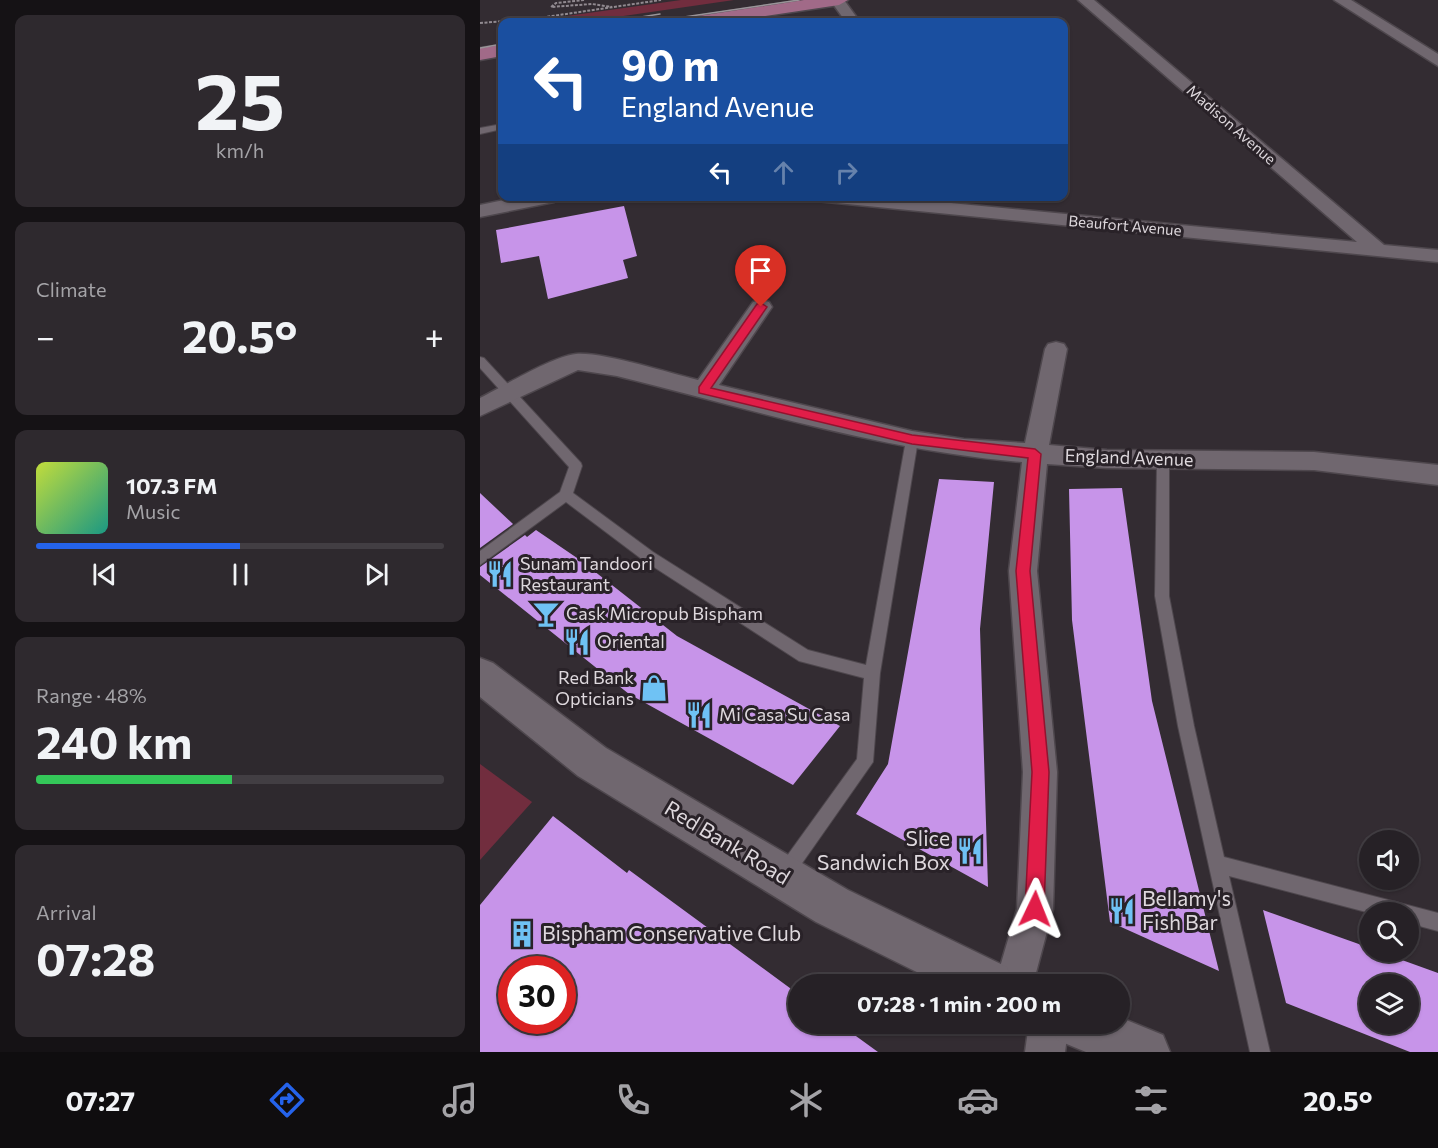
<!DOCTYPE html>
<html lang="en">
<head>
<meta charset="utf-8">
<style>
  body { margin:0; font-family:Commissioner,sans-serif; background:#2e292e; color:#f1f3f6; height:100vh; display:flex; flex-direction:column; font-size:22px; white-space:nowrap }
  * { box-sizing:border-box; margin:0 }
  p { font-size:20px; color:#a4a3a7 }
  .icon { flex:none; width:33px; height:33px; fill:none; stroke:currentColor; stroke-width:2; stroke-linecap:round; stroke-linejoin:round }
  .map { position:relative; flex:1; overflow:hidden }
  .side { display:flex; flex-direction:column; gap:15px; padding:15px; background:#151215; width:480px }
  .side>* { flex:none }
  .banner { position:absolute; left:18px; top:18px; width:570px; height:183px; border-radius:12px; box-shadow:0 2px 4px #0004,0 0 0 2px #423e43; background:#1a4fa0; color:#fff; overflow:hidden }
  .buttons { position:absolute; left:879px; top:830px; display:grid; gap:12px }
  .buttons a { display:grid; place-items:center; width:60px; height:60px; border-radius:50%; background:#262126; box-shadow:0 2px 4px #0004,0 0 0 2px #423e43; font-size:30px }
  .speed { position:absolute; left:18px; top:956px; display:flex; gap:12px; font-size:30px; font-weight:700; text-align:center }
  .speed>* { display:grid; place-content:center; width:78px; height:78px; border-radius:50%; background:#262126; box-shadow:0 2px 4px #0004,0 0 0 2px #423e43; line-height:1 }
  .speed .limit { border:9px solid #d22; background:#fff; color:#111 }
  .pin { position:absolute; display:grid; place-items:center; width:51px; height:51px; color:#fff; margin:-62px -26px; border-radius:50% 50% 50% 0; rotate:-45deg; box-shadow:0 0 6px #0007 }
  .pin .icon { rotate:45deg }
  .me { position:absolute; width:66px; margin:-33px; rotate:2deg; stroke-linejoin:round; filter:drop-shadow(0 0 4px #0008) }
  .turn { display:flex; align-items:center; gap:21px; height:126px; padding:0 24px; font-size:27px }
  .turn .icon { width:78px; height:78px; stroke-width:2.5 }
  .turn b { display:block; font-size:42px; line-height:51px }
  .lanes { display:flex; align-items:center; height:57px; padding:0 24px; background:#0003; justify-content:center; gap:30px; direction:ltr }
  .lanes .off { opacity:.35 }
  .big { font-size:45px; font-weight:700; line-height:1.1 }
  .side .widget { flex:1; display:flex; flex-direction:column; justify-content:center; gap:9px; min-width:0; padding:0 21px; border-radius:12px; background:#2e292e }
  .side .dial { align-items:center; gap:0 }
  .dial b { font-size:78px; line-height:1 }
  .song { display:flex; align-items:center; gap:18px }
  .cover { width:72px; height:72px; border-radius:9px; background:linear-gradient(135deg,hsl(70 70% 55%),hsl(170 70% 35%)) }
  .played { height:6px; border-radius:3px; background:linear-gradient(90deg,#2563eb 50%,#423e43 50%) }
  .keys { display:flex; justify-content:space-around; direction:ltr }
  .heat { display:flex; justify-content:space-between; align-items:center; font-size:33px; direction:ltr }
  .charge { height:9px; border-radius:4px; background:linear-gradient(90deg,#34c759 48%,#423e43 0) }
  .trip { position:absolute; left:308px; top:974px; width:342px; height:60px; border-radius:30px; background:#262126; box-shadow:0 2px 4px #0004,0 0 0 2px #423e43; font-weight:700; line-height:60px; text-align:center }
  .tab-bar { display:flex; height:96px; justify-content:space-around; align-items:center; background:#0f0d0f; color:#a4a3a7 }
  .tab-bar .icon { width:42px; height:42px }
  .tab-bar .active { color:#2563eb }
  .tab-bar b { font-size:27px; color:#f1f3f6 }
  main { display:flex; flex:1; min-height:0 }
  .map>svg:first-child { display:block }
</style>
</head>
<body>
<main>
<section class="side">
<div class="widget dial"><b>25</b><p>km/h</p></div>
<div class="widget"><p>Climate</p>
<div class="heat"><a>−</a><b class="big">20.5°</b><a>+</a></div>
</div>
<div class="widget">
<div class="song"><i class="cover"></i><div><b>107.3 FM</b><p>Music</p></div></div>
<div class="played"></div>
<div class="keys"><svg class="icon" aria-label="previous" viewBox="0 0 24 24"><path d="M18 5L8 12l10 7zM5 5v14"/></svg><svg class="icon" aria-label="pause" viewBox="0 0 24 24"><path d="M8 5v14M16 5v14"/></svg><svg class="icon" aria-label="next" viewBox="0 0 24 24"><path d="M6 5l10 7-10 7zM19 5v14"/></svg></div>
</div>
<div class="widget"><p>Range · 48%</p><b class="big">240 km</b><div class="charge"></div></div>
<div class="widget"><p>Arrival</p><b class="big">07:28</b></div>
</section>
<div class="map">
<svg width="958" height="1052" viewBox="0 0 958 1052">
  <rect width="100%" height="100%" fill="#332c32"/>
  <g fill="#712d3e">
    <polygon points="201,0 254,0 102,22 44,22"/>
    <polygon points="0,764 52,802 0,860"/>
  </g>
  <g fill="#c794e9" fill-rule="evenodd">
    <polygon points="144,206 157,256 143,260 148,278 68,299 59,256 21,263 16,230"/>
    <polygon points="459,479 514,482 500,629 508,887 376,814 408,764"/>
    <polygon points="642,488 672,701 739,971 630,922 592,620 589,489"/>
    <polygon points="0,493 33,524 0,548"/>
    <polygon points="56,530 100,560 197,636 360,726 313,785 149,694 0,575 0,567 45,535 47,537"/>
    <path d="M73 816 147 873 149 870 318 994V1023H358L398 1052H0V905ZM32 969H82V1020H32Z"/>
    <path d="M783 910 890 948V951H897L958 973V1052H930L806 1003ZM890 984H928V1023H890Z"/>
  </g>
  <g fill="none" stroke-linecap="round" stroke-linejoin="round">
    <defs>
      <g id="service">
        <polygon points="22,124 22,129 0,134 0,128"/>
        <polygon points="0,357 4,358 101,463 102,466 93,493 173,552 328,650 386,665 426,440 428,437 436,437 438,440 400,673 393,762 311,879 305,882 299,879 296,873 299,867 377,759 384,678 319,661 163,560 86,502 0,565 0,551 80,492 89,467 0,368"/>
        <polygon points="683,456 689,461 689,596 714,726 744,857 958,913 958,931 928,923 928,912 890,913 749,876 790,1052 770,1052 698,726 675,596 677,461"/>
      </g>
      <g id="minor">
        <polygon points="350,0 364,0 380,22 366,22"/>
        <polygon points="598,0 614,0 904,245 958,250 958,262 326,200 324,196 398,196 877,242"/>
        <polygon points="854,0 871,0 958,54 958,66"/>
        <polygon points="43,196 83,196 74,202 0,217 0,205"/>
        <path d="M281 300 289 302 292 307 239 385 432 431 484 439 545 443 565 349 568 344 576 342 584 344 587 349 569 445 627 450 834 452 958 465V485L834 470 627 468 567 464 557 571 577 772 573 909 553 984H515L537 909 543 772 529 571 542 462C404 451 270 409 137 376L98 370 0 416V398C24 386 71 357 96 354 124 352 188 373 218 380L273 302Z"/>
        <polygon points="549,1023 589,1023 585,1052 545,1052"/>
      </g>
      <g id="tertiary">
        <polygon points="0,658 13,663 126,748 368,890 527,967 533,984 461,984 336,922 98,776 0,697"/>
        <polygon points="639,1017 683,1035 690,1052 606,1052 577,1040 570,1023 639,1023"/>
      </g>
      <g id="primary">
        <polygon points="324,0 368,0 359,5 244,22 203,22 212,17"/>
        <polygon points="22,45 22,56 0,60 0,48"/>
      </g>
    </defs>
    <use href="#service" stroke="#4e474d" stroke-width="2"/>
    <use href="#minor" stroke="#4e474d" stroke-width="3"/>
    <use href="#tertiary" stroke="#4e474d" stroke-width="3"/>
    <use href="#primary" stroke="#4e474d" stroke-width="3"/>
    <g stroke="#918a90" stroke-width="2" stroke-dasharray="3 1.5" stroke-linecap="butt">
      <polyline points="104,0 76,3 71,7 112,4 132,7"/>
      <polyline points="0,23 52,19 181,0"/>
    </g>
    <use href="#service" fill="#70676f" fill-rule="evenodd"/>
    <use href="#minor" fill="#70676f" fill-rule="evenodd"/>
    <use href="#tertiary" fill="#70676f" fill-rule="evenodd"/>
    <use href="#primary" fill="#a16a88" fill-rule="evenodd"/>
    <g stroke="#9a9499" stroke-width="1.5">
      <polyline points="129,22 180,14"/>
      <polyline points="170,22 319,0"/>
      <polyline points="0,48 22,44"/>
    </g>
  </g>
  <polygon fill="#e11d48" stroke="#92132f" stroke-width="1.5" points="281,303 287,307 231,388 432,435 555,449 561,454 550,571 569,772 564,909 561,916 555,918 548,916 545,909 552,772 536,571 548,458 432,444 219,393 219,387 277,304"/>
  <defs>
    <symbol id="restaurant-bare" viewBox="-9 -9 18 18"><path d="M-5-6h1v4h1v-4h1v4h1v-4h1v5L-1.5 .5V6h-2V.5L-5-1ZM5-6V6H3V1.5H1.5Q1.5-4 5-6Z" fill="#6fc2f4" stroke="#292228" stroke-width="2.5" paint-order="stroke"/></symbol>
    <symbol id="bar-bare" viewBox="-9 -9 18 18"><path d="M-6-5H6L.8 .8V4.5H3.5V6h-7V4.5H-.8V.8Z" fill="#6fc2f4" stroke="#292228" stroke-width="2.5" paint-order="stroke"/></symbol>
    <symbol id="shop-bare" viewBox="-9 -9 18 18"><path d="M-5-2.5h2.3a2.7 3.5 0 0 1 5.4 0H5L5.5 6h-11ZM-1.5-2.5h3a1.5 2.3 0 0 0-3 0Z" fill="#6fc2f4" stroke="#292228" stroke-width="2.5" paint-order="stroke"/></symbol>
    <symbol id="building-bare" viewBox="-9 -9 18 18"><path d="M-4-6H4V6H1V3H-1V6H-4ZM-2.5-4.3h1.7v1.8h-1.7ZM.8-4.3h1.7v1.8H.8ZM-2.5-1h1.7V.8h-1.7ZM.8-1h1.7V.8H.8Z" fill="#6fc2f4" stroke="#292228" stroke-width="2.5" paint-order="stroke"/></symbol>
  </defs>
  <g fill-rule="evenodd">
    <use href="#restaurant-bare" x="1" y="555" width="38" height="38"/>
    <use href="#bar-bare" x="47" y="595" width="38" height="38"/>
    <use href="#restaurant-bare" x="78" y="623" width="38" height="38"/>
    <use href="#shop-bare" x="155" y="669" width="38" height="38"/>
    <use href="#restaurant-bare" x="200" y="696" width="38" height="38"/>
    <use href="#restaurant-bare" x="471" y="832" width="38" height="38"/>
    <use href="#restaurant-bare" x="623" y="892" width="38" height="38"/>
    <use href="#building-bare" x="23" y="915" width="38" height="38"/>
  </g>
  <g text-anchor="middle" stroke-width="6" stroke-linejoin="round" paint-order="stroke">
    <g font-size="15" fill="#ded8dd" stroke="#292228">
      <text transform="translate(751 125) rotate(41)" y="5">Madison Avenue</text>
      <text transform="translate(645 226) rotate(5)" y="5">Beaufort Avenue</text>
    </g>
    <g font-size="18" fill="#ded8dd" stroke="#292228">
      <text transform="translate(649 458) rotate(2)" y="6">England Avenue</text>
    </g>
    <g font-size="18" fill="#ded8dd" stroke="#292228" text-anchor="start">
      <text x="40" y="570">Sunam Tandoori<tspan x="40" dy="21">Restaurant</tspan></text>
      <text x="86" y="620">Cask Micropub Bispham</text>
      <text x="117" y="648">Oriental</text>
      <text x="154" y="684" text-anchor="end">Red Bank<tspan x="154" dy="21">Opticians</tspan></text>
      <text x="239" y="721">Mi Casa Su Casa</text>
    </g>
    <g font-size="21" fill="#ded8dd" stroke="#292228" text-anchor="start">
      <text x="470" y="846" text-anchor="end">Slice<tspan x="470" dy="24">Sandwich Box</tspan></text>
      <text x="662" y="906">Bellamy's<tspan x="662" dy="24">Fish Bar</tspan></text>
      <text x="62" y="941">Bispham Conservative Club</text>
    </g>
    <g font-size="21" fill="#ded8dd" stroke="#292228">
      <text transform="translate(247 843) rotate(31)" y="7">Red Bank Road</text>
    </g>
  </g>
</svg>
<div class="buttons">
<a><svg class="icon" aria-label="sound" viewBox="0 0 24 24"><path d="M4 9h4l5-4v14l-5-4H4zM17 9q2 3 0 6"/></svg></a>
<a><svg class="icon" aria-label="search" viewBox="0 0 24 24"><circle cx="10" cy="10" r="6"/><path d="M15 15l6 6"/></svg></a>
<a><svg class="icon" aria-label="layers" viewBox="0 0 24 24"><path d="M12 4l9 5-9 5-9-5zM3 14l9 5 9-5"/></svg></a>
</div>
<div class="speed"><div class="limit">30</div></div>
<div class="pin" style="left:281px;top:307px;background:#d93025"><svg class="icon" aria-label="arrive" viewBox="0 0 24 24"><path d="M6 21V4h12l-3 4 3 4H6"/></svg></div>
<svg class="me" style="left:555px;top:909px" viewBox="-20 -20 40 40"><path d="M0-17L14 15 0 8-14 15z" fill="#e11d48" stroke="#fff" stroke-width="4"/></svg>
<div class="trip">07:28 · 1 min · 200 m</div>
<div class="banner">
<div class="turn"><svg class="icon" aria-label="left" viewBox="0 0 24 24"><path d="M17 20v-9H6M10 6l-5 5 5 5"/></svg><div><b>90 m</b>England Avenue</div></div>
<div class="lanes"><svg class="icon" aria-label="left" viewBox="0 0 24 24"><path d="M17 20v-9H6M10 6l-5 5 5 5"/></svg><svg class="icon off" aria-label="ahead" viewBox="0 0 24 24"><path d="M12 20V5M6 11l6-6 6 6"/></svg><svg class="icon off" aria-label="right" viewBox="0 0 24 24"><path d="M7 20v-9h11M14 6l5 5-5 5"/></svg></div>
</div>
</div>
</main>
<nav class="tab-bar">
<b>07:27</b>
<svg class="icon active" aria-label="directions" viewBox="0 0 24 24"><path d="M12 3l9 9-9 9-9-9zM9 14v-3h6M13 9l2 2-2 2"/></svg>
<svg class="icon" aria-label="music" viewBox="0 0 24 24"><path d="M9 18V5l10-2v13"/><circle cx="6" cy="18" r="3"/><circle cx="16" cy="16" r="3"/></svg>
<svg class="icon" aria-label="phone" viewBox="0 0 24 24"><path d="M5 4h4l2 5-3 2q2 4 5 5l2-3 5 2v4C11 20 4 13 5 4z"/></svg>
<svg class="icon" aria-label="climate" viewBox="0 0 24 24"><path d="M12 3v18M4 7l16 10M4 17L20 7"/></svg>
<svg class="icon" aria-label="car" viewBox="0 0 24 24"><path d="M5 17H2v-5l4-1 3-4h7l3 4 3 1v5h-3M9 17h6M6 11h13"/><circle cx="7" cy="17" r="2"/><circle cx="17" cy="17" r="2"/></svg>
<svg class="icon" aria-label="filters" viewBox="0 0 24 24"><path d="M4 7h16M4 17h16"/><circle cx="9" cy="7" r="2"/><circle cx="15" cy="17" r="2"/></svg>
<b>20.5°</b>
</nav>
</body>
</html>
